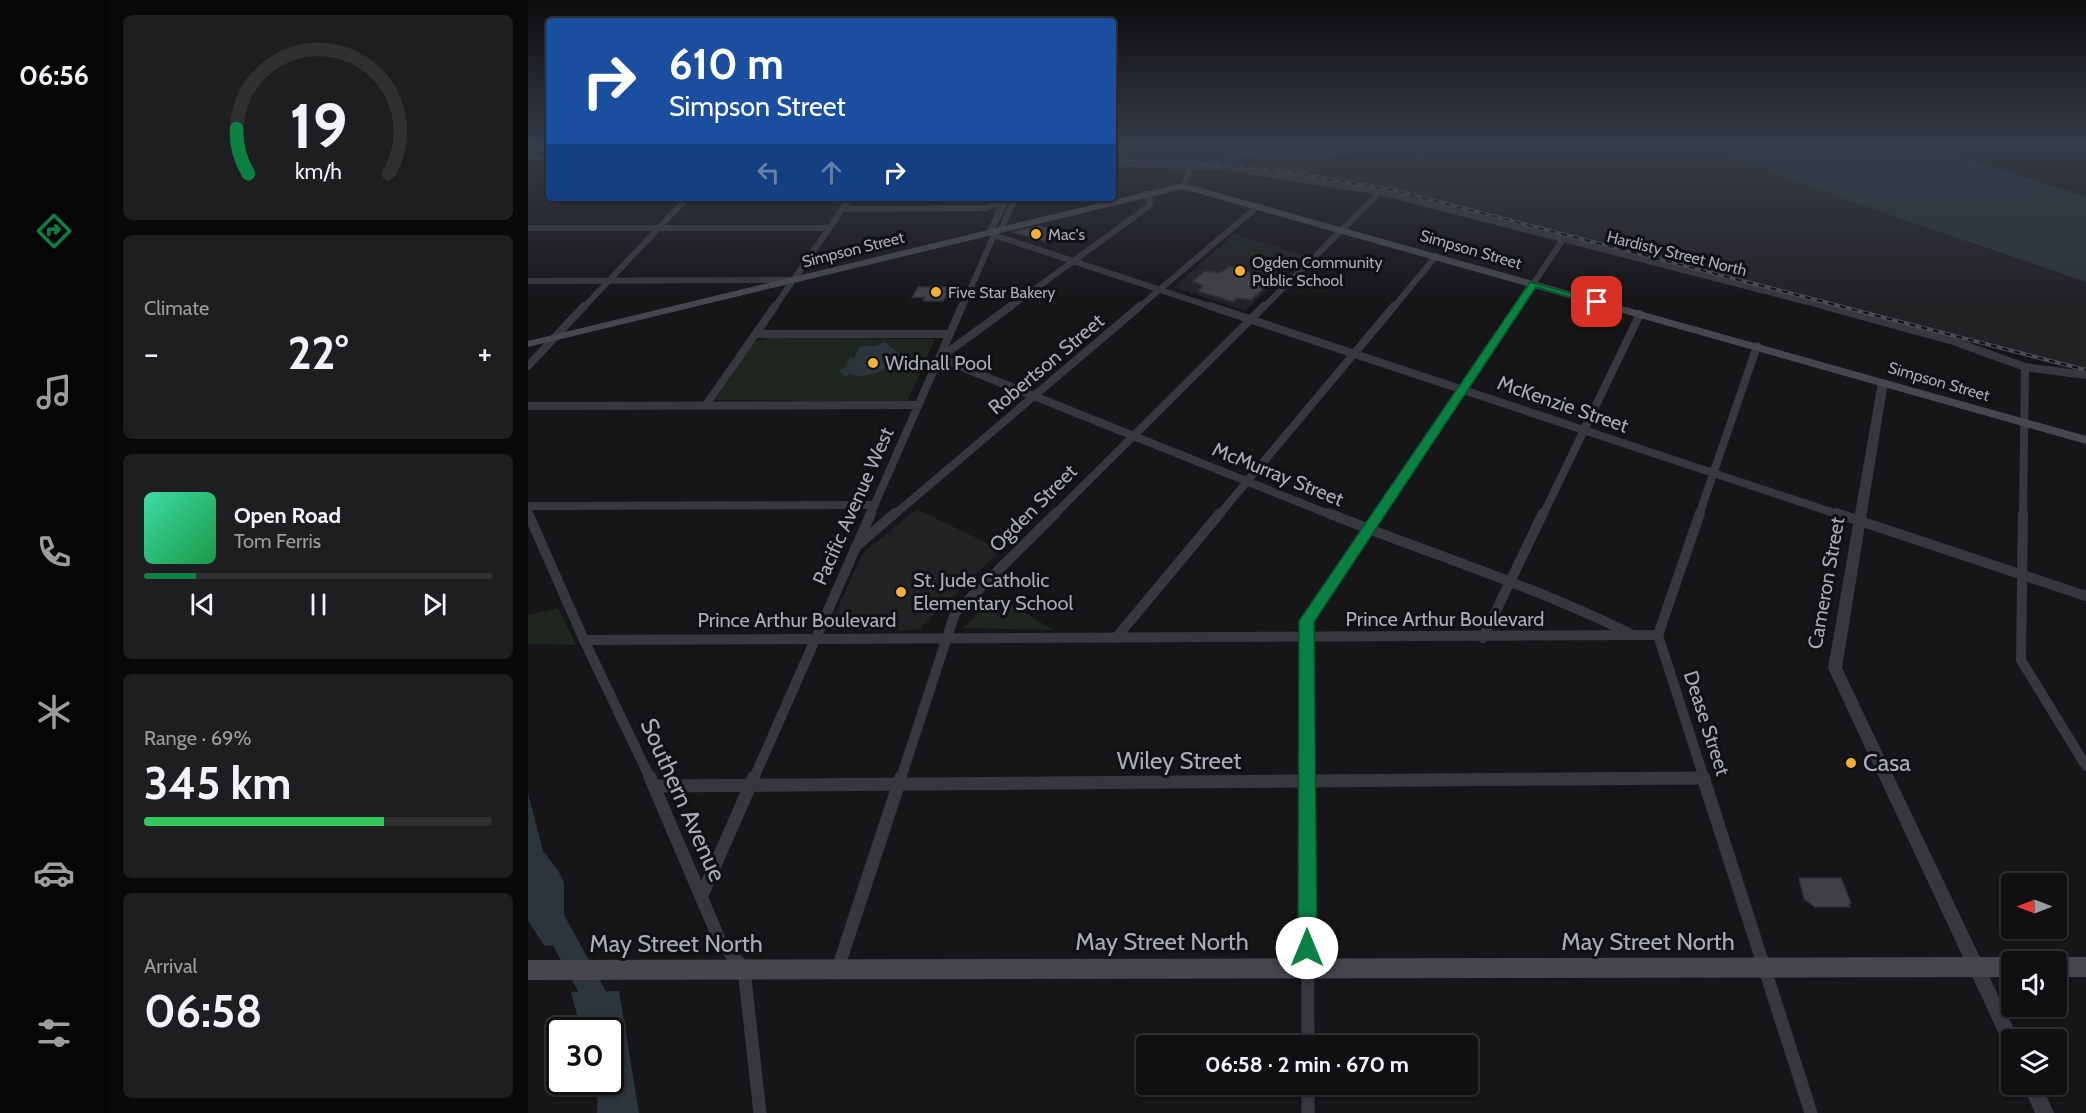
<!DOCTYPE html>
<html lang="en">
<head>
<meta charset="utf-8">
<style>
  body { margin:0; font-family:Cabin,sans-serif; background:#1e1e20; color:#f1f3f6; height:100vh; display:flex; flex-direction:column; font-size:22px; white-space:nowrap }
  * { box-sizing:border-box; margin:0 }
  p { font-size:20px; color:#9c9d9f }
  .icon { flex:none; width:33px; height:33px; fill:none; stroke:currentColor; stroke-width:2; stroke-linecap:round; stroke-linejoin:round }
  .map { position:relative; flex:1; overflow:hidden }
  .drawer { display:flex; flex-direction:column; gap:15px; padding:15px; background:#09090a; width:420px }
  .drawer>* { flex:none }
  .guide { position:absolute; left:18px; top:18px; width:570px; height:183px; border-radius:6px; box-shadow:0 2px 4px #0004,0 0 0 2px #303032; background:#1a4fa0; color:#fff; overflow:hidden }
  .needle { width:39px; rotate:270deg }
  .controls { position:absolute; left:1473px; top:873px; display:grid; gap:12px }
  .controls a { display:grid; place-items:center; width:66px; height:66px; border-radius:6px; background:#101012; box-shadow:0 2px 4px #0004,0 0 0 2px #303032; font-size:30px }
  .speed { position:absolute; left:18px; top:1017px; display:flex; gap:12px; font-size:30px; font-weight:700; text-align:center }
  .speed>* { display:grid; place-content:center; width:78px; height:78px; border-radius:50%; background:#101012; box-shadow:0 2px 4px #0004,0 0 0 2px #303032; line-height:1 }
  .speed .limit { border:3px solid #111; border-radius:9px; background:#fff; color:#111 }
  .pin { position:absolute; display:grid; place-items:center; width:51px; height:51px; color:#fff; margin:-26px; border-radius:12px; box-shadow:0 3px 9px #0006 }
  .me { position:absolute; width:66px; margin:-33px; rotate:0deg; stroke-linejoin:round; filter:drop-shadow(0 0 4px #0008) }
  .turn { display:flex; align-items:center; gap:21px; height:126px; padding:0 24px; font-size:27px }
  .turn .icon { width:78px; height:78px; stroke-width:2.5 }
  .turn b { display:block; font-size:42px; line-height:51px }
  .lanes { display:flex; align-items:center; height:57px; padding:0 24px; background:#0003; justify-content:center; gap:30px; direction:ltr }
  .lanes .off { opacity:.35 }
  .big { font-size:45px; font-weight:800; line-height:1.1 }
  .drawer .card { flex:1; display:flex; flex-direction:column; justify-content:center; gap:9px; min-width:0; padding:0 21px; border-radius:9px; background:#1e1e20 }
  .drawer .dial { align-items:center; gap:0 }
  .dial svg { height:156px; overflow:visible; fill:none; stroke:#303032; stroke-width:7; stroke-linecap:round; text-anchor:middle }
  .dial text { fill:#f1f3f6; stroke:none }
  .song { display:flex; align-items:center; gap:18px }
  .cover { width:72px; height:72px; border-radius:9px; background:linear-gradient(135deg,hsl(160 70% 55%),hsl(140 70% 35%)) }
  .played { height:6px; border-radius:3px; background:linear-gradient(90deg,#0b8043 15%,#303032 15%) }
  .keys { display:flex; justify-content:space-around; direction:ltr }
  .heat { display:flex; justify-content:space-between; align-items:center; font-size:33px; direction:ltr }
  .charge { height:9px; border-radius:4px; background:linear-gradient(90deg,#34c759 69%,#303032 0) }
  .trip { position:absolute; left:608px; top:1035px; width:342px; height:60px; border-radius:6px; background:#101012; box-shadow:0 2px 4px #0004,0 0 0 2px #303032; font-weight:800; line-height:60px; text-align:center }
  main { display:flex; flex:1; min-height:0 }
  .tab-bar { display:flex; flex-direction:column; width:108px; justify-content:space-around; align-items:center; background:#060607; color:#9c9d9f }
  .tab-bar .icon { width:42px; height:42px }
  .tab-bar .current { color:#0b8043 }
  .tab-bar b { font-size:27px; color:#f1f3f6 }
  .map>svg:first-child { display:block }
</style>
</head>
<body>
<main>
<nav class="tab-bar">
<b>06:56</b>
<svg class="icon current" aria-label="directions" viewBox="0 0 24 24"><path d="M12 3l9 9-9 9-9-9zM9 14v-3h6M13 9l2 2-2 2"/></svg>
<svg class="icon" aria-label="music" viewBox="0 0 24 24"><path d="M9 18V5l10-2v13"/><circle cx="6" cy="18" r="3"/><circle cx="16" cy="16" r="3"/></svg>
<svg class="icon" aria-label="phone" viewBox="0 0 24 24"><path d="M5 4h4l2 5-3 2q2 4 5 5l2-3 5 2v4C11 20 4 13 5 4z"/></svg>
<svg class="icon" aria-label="climate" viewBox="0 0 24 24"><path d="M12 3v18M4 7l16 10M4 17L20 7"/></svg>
<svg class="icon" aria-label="car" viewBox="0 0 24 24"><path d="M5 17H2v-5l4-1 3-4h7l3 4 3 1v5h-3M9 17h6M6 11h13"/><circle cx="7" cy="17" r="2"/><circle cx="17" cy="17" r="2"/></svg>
<svg class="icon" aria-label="filters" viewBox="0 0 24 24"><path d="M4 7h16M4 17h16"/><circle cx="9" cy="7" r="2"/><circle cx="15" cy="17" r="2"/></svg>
</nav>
<section class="drawer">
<div class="card dial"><svg viewBox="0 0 100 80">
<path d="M14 69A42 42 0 1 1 86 69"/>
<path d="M14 69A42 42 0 0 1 8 46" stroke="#0b8043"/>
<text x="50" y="56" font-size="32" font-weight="700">19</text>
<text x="50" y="72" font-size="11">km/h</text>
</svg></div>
<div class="card"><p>Climate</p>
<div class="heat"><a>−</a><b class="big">22°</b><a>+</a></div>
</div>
<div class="card">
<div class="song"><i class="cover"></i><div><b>Open Road</b><p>Tom Ferris</p></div></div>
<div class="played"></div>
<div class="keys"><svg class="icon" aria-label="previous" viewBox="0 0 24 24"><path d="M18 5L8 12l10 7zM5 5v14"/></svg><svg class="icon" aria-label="pause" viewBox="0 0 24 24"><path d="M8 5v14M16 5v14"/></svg><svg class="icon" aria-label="next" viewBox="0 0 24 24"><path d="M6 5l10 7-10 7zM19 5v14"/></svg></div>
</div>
<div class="card"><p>Range · 69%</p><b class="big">345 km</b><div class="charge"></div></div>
<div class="card"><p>Arrival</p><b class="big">06:58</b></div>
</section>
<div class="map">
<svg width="1558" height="1113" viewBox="0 0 1558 1113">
  <rect width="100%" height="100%" fill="#161618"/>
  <g fill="#222225">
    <polygon points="950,145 1173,145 1312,198 1558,282 1558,372 872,193 779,176 682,164 688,153 792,164 840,164 874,161"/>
    <polygon points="706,234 776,255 717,311 646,287"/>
    <polygon points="389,509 473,550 390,630 300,630 334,554"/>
  </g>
  <g fill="#1e261f">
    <polygon points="703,239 742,250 731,260 692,248"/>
    <polygon points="744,251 771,259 761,269 734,260"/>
    <polygon points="239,338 407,339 379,402 188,400 225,342"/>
    <polygon points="469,595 525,630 435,628"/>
    <polygon points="30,608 48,645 0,644 0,615"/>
  </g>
  <g fill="#2c353c">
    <polygon points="1173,145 1392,145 1558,196 1558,282 1321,201"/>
    <path d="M357 342 378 359C359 368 340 381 322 374L317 377 311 370 317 367 322 358H326L333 346H347Z"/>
    <polygon points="0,793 15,851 30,870 36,883 36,940 44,943 17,946 0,921"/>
    <polygon points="91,991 111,1113 69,1113 70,1091 67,1082 82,1082 82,1030 53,1030 43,992"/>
  </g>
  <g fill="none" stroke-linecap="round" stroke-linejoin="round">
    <polygon fill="#2c353c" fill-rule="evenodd" points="26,910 35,913 85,1004 89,1013 85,1022 76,1026 67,1022 17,931 14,922 17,913"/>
  </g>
  <g fill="#404145" stroke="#303034" stroke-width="1.5">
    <polygon points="512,226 526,230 521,233 526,235 517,242 485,232"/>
    <polygon points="702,266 736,278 729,284 735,289 723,300 710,298 705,302 670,291 675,286 665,281 677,271 691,273"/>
    <polygon points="390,287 430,287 425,298 417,298 415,301 395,301 397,297 384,298"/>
    <polygon points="1271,878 1313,878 1323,903 1321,904 1322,907 1287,907 1276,899"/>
  </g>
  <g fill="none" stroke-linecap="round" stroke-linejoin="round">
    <g stroke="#37383d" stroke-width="6">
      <polyline points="879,145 893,155"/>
      <polyline points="585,146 653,147 782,159 846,145"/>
      <polyline points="585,163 702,168 852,192 1303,308"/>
      <polyline points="655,186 664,165"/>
      <polyline points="314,209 458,208 468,204 471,198"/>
      <polyline points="0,228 300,228"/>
      <polyline points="473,230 487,198"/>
      <polyline points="466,235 687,308"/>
      <polyline points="0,281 263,280"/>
      <polyline points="55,308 159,198"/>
      <polyline points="246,308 322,198"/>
      <polyline points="434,308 466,235 463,232"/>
      <polyline points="481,308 621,206 622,200 617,194"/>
      <polyline points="610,308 730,206"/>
      <polyline points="735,308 852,192"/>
      <polyline points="865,308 908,256"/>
      <polyline points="989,308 1036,238"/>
    </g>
    <g stroke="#37383d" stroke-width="8">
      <polyline points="682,306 1312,515"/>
      <polyline points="1297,306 1425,341 1497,367 1558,375"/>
      <polyline points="228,334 421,334"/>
      <polyline points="413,357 483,306"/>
      <polyline points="411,358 803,515"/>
      <polyline points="0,366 56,306"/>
      <polyline points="178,405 247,306"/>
      <polyline points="0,406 390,405"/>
      <polyline points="0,506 346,505"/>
      <polyline points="342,515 434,306"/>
      <polyline points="366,515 612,306"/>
      <polyline points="526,515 736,306"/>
      <polyline points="691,515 866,306"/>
      <polyline points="850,515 990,306"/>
      <polyline points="1015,515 1112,314"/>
      <polyline points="1171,515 1229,346"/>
      <polyline points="1495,515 1497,367"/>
    </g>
    <g stroke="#37383d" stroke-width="10">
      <polyline points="0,513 56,640 122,778"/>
      <path d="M800 513C902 554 1007 586 1105 635"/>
      <polyline points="1172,513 1130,635 1176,778"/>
      <polyline points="1308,513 1558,596"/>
      <polyline points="1495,513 1493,660 1558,766"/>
      <polyline points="330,545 367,513"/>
      <polyline points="588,638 692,513"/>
      <polyline points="955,638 1015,513"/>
      <polyline points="56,640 1130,635"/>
      <polyline points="226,778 343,513"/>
      <polyline points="373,778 427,613 528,513"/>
      <polyline points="779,778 779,621 851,513"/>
      <polyline points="1140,778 1176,778"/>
    </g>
    <g stroke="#37383d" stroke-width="13">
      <polyline points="122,777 192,941 216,969 232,1113"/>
      <polyline points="779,777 780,1046"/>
      <polyline points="1175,777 1283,1113"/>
      <polyline points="126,786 1176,778"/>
      <polyline points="174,895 226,777"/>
      <polyline points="310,968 373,777"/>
      <polyline points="780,1084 780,1113"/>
    </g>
    <g fill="#37383d" fill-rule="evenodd">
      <polygon points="474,198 482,198 466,232 459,234 458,232"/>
      <polygon points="1355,379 1360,382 1314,668 1490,1037 1491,1040 1484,1040 1484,1052 1478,1049 1300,668 1350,382"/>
      <polygon points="1494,1084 1513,1084 1526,1113 1507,1113"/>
    </g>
    <g fill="#45474d" fill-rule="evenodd">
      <polygon points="655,183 1558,436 1558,444 655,189 0,347 0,341"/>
      <polygon points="1484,957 1491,962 1484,962 1484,977 0,980 0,960"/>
      <polygon points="1528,957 1558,957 1558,977 1528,977 1528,962 1521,962"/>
    </g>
    <defs>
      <g id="rail">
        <polyline points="0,158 21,158"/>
        <polyline points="585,158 734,168 865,190 1558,370"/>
      </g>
    </defs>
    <use href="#rail" stroke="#4a4c52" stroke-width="4"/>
    <use href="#rail" stroke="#111113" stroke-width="2" stroke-dasharray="6" stroke-linecap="butt"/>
  </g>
  <linearGradient id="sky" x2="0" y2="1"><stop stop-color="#0c0c0d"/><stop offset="0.48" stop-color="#363c48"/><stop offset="1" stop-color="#363c48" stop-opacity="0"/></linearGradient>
  <rect width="1558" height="301" fill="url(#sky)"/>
  <polygon fill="#0b8043" stroke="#07532c" stroke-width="1.5" points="1002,282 1074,302 1069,305 1008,287 786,622 789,948 786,954 779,957 773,954 770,948 771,621"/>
  <g fill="#f2b134" stroke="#111113" stroke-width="2">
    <circle cx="508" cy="234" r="6"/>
    <circle cx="712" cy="271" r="6"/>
    <circle cx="408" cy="292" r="6"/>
    <circle cx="345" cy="363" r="6"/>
    <circle cx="373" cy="592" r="6"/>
    <circle cx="1323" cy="763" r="6"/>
  </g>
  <g text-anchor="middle" stroke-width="6" stroke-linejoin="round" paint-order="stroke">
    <g font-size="16" fill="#a8adb8" stroke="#111113" text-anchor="start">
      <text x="520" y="240">Mac's</text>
      <text x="724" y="268">Ogden Community<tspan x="724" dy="18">Public School</tspan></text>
      <text x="420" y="298">Five Star Bakery</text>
    </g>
    <g font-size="16" fill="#a8adb8" stroke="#111113">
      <text transform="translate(325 249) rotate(-14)" y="6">Simpson Street</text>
      <text transform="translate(943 249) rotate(16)" y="6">Simpson Street</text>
      <text transform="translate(1149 253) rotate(14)" y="6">Hardisty Street North</text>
      <text transform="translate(1411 381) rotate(16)" y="6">Simpson Street</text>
    </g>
    <g font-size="20" fill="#a8adb8" stroke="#111113" text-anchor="start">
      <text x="357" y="370">Widnall Pool</text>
      <text x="385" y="587">St. Jude Catholic<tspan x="385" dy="23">Elementary School</tspan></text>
    </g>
    <g font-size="20" fill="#a8adb8" stroke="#111113">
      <text transform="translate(518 364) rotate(-40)" y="7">Robertson Street</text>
      <text transform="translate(1035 404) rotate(19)" y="7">McKenzie Street</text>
      <text transform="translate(750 474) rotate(22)" y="7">McMurray Street</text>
      <text transform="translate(325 506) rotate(-66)" y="7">Pacific Avenue West</text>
      <text transform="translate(505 508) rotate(-45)" y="7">Ogden Street</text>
      <text transform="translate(1298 583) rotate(-80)" y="7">Cameron Street</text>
      <text x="917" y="626">Prince Arthur Boulevard</text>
      <text x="269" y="627">Prince Arthur Boulevard</text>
      <text transform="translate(1179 723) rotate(72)" y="7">Dease Street</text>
    </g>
    <g font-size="24" fill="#a8adb8" stroke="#111113">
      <text x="651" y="769">Wiley Street</text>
      <text transform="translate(155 800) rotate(66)" y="8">Southern Avenue</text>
      <text x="634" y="950">May Street North</text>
      <text x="1120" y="950">May Street North</text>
      <text x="148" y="952">May Street North</text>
    </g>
    <g font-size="24" fill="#a8adb8" stroke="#111113" text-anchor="start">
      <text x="1335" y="771">Casa</text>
    </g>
  </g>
</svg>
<div class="controls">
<a><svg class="needle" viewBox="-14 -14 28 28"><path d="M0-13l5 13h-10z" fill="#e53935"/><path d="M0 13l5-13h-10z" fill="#9c9d9f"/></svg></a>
<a><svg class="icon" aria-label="sound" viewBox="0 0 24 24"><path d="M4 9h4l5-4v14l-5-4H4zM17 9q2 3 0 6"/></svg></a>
<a><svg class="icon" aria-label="layers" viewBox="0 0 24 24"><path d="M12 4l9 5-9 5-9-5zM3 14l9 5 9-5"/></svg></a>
</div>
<div class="speed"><div class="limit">30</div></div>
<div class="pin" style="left:1069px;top:302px;background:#d93025"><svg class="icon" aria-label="arrive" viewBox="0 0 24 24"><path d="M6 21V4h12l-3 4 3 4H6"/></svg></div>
<svg class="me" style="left:779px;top:948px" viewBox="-20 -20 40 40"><circle r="19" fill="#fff"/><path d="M0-13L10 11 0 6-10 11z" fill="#0b8043"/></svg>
<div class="trip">06:58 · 2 min · 670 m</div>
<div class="guide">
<div class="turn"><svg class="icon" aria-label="right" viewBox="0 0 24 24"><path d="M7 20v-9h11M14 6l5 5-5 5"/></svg><div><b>610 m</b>Simpson Street</div></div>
<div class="lanes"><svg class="icon off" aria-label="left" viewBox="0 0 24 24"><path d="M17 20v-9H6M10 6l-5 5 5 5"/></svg><svg class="icon off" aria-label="ahead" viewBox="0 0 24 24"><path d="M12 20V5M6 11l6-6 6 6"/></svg><svg class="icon" aria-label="right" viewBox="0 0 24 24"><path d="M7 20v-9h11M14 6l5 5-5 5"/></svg></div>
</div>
</div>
</main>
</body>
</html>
